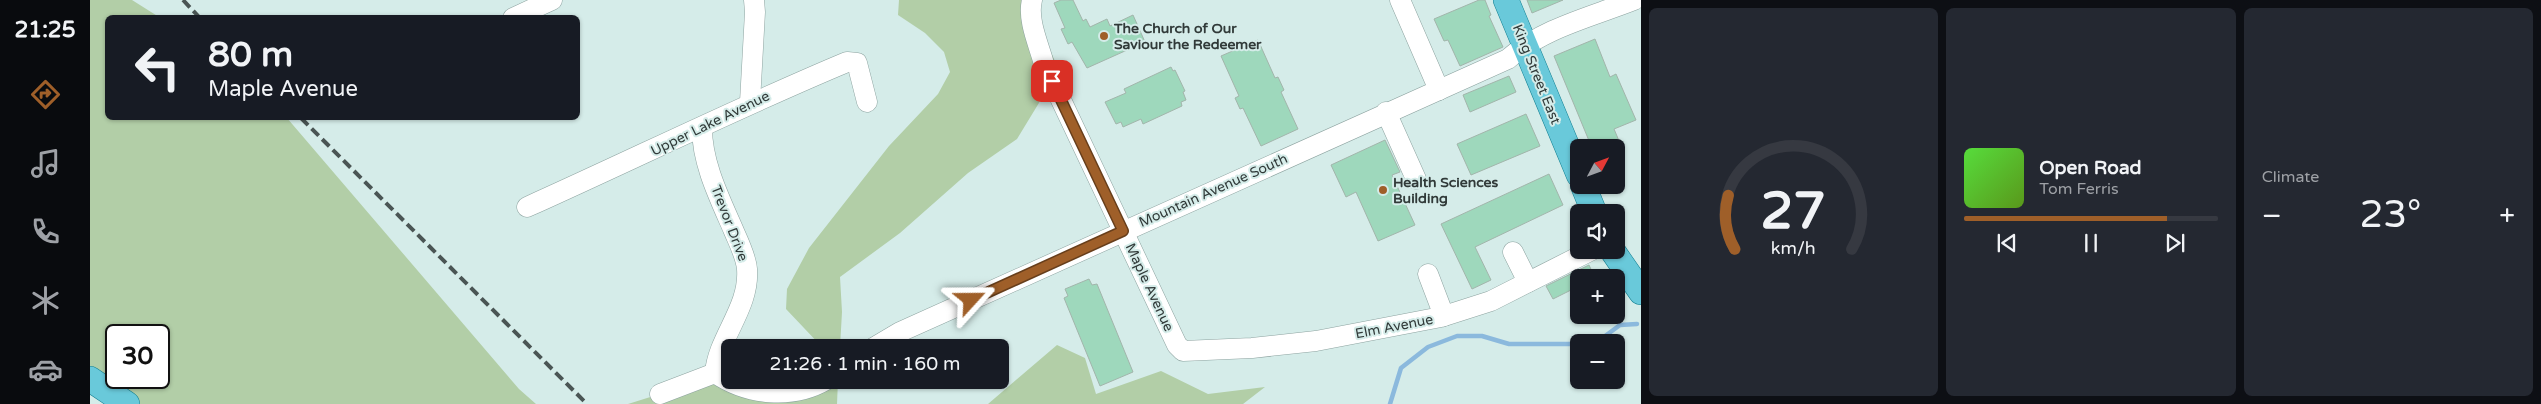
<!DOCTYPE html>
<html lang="en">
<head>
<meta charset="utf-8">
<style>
  body { margin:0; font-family:"Varela Round",sans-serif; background:#242831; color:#f1f3f6; height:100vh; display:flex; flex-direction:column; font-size:19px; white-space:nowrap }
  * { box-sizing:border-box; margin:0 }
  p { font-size:16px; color:#9ea1a6 }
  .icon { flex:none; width:28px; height:28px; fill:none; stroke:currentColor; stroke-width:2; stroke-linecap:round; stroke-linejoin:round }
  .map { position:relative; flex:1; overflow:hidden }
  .drawer { display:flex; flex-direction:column; gap:8px; padding:8px; background:#0d0f14; width:900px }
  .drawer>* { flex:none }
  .hud { position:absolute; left:15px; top:15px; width:475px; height:105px; border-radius:8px; box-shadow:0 1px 4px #0004; background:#171b24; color:#f1f3f6; overflow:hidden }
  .needle { width:32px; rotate:49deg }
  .buttons { position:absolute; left:1480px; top:139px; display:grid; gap:10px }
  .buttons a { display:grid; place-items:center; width:55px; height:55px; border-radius:8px; background:#171b24; box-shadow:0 1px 4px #0004; font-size:25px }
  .speed { position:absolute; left:15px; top:324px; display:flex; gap:10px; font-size:25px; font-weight:700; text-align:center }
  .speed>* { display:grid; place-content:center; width:65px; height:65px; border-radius:50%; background:#171b24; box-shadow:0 1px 4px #0004; line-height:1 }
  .speed .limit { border:2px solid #111; border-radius:8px; background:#fff; color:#111 }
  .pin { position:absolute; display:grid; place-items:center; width:42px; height:42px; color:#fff; margin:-21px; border-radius:10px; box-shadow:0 2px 8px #0006 }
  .me { position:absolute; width:55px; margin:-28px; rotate:66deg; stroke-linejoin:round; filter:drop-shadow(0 0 4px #0008) }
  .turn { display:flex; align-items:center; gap:18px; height:105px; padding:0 20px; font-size:22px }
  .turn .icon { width:65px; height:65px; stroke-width:2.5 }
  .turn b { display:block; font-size:35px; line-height:42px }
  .big { font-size:38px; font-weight:600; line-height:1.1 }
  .drawer .tile { flex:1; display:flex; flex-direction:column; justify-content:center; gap:8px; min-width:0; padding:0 18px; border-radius:8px; background:#242831 }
  .drawer .dial { align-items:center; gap:0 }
  .dial svg { height:130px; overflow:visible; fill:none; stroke:#363941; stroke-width:7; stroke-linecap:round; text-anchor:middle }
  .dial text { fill:#f1f3f6; stroke:none }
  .song { display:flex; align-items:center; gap:15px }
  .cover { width:60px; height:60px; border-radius:8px; background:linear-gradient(135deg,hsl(110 70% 55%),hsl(90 70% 35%)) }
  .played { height:5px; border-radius:2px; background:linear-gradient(90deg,#9f5f29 80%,#363941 80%) }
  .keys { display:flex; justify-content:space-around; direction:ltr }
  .heat { display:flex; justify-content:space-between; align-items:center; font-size:28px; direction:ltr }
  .drawer .tiles { flex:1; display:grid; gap:8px; grid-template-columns:repeat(3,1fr) }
  .trip { position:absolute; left:631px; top:339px; width:288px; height:50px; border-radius:8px; background:#171b24; box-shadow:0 1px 4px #0004; font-weight:600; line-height:50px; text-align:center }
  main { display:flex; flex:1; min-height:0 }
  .tabs { display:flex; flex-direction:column; width:90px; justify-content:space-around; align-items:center; background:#090b0e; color:#9ea1a6 }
  .tabs .icon { width:35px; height:35px }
  .tabs .current { color:#9f5f29 }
  .tabs b { font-size:22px; color:#f1f3f6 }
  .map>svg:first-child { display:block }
</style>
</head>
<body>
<main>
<nav class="tabs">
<b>21:25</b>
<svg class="icon current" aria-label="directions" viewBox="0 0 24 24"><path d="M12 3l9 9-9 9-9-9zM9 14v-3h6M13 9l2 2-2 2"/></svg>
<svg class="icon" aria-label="music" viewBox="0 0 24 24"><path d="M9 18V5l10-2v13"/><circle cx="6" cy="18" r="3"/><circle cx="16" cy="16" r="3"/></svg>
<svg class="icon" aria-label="phone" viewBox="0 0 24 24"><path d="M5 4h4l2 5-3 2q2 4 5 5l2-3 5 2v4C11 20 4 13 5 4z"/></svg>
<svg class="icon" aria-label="climate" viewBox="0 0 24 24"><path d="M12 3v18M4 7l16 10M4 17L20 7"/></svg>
<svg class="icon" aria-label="car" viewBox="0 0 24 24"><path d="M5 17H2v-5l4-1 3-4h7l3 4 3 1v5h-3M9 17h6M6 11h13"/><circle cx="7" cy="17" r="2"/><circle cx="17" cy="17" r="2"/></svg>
</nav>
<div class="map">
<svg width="1551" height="404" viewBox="0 0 1551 404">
  <rect width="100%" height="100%" fill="#d5ece9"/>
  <g fill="#b2cea7" fill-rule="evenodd">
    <path d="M0 0H42L69 17 18 18V118H197L429 389 446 404H50L0 367ZM26 335H69V378H26Z"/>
    <polygon points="809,0 937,0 969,70 927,139 878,173 810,233 750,277 752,312 750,347 732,347 696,309 697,289 719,248 799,146 848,94 860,72 854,52 835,33 808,15"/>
    <polygon points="967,345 995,358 1006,394 1071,371 1118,394 1175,387 1153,404 898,404"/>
    <polygon points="640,372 640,380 748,380 747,404 538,404"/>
  </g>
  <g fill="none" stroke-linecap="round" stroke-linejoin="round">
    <g stroke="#8bb9dd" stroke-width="4.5">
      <polyline points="1501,342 1507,342 1530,325 1547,324"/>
      <polyline points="1300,404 1311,368 1338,347 1367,336 1392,336 1419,344 1489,344"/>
    </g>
  </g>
  <g fill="#9ed8bc" stroke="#a2b5ab">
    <polygon points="971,0 983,0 993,21 996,19 1000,27 1017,19 1020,26 1043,15 1055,42 997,68 982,42 978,44 971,29 975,28 964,3"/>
    <polygon points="1389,0 1395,0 1401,15 1399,16 1413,47 1370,66 1358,40 1354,41 1344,19"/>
    <polygon points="1437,0 1473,0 1442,13"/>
    <polygon points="1505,39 1520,77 1526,74 1546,120 1524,129 1532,148 1502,148 1464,56"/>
    <polygon points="1168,40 1185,78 1188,77 1194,90 1191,92 1208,129 1171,146 1153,108 1150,109 1145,98 1149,96 1131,56"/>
    <polygon points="1081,67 1083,71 1085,70 1095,91 1093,92 1096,100 1091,102 1092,106 1053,124 1051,119 1033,127 1031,122 1026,124 1015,102 1036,93 1034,89"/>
    <polygon points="1419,76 1426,92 1380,112 1373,95"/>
    <polygon points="1436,114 1450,146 1381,175 1367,144"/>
    <polygon points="1295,140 1310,172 1302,175 1325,225 1288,241 1266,192 1256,197 1241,165"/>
    <polygon points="1459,174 1473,205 1385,247 1401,280 1382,289 1351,224"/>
    <polygon points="1499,265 1505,278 1489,278 1489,286 1463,299 1456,286"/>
    <polygon points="999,279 1002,285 1007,284 1043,372 1010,386 974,298 978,296 975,289"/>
  </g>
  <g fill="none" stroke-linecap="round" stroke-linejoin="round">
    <defs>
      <g id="minor">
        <path d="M942 0C937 20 949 45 954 64L1087 345 1093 351 1162 348 1226 341 1351 317 1401 301 1502 250"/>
        <polyline points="1310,0 1349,90"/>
        <polyline points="423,18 462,0"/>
        <polyline points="660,102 665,12 664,0"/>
        <polyline points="1296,112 1326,179"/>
        <path d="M612 128C612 163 629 197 643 229 648 241 656 256 657 269 660 308 628 337 625 373"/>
        <path d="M437 207C544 159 649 107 757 62L767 63 777 102"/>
        <polyline points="1423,252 1438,282"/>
        <polyline points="1338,274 1354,316"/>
        <path d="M783 348 810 332 1418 59C1453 28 1501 17 1544 0"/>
        <path d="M570 394 625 373C657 395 702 400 736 380"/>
      </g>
      <g id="major">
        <polyline points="1416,0 1489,175"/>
        <polyline points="1493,185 1504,212"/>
        <polyline points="1522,250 1551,292"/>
        <polyline points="0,379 37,404"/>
      </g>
    </defs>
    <use href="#minor" stroke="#8da3a0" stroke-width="21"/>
    <use href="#major" stroke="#148092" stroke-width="26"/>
    <use href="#minor" stroke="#fff" stroke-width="20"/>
    <use href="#major" stroke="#69c9da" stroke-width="25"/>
    <g stroke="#4a5554" stroke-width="4" stroke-dasharray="10 5" stroke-linecap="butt">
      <polyline points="93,0 110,18"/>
      <polyline points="211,118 497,404"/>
    </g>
  </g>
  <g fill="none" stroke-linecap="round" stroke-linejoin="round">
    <defs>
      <polyline id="route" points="881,300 1033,231 962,81"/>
    </defs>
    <use href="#route" stroke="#673e1b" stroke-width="12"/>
    <use href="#route" stroke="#9f5f29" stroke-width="9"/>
  </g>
  <g fill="#9f5f29" stroke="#d5ece9" stroke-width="2">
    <circle cx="1014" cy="36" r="5"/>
    <circle cx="1293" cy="190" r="5"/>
  </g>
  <g text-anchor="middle" stroke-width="4" stroke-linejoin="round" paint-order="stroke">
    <g font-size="14" font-weight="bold" fill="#313a39" stroke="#d5ece9" text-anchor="start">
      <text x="1024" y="33">The Church of Our<tspan x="1024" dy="16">Saviour the Redeemer</tspan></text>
      <text x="1303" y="187">Health Sciences<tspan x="1303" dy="16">Building</tspan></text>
    </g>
    <g font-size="14" fill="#313a39" stroke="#d5ece9">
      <text transform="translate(1447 74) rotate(68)" y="5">King Street East</text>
      <text transform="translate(620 123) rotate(-26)" y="5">Upper Lake Avenue</text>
      <text transform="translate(1123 190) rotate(-24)" y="5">Mountain Avenue South</text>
      <text transform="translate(640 223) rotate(69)" y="5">Trevor Drive</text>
      <text transform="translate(1060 287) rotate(65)" y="5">Maple Avenue</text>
      <text transform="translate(1304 326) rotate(-11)" y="5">Elm Avenue</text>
    </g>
  </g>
</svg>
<div class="buttons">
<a><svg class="needle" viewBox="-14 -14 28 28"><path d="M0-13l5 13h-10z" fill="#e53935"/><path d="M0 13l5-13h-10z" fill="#9ea1a6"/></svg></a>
<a><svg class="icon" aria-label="sound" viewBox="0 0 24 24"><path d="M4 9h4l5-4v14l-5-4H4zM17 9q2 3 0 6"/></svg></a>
<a>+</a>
<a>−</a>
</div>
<div class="speed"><div class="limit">30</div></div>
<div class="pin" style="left:962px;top:81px;background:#d93025"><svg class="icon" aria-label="arrive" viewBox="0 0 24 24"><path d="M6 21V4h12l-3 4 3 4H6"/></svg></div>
<svg class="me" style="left:881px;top:300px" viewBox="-20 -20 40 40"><path d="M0-17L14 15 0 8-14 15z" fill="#9f5f29" stroke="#fff" stroke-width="4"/></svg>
<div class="trip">21:26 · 1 min · 160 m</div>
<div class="hud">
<div class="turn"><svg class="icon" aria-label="left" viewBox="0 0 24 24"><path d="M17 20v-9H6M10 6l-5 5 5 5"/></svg><div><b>80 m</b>Maple Avenue</div></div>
</div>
</div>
<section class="drawer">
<div class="tiles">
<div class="tile dial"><svg viewBox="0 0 100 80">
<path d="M14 69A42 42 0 1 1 86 69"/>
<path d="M14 69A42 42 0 0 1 10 36" stroke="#9f5f29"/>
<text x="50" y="56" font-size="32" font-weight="700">27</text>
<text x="50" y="72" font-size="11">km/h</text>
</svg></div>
<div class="tile">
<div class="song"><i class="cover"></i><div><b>Open Road</b><p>Tom Ferris</p></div></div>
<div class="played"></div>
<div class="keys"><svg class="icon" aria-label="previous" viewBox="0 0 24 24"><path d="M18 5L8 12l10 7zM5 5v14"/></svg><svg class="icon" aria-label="pause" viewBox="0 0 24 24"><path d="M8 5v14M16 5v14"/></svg><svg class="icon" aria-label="next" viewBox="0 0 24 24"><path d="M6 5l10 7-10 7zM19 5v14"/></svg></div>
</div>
<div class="tile"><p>Climate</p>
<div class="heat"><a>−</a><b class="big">23°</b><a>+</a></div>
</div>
</div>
</section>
</main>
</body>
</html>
